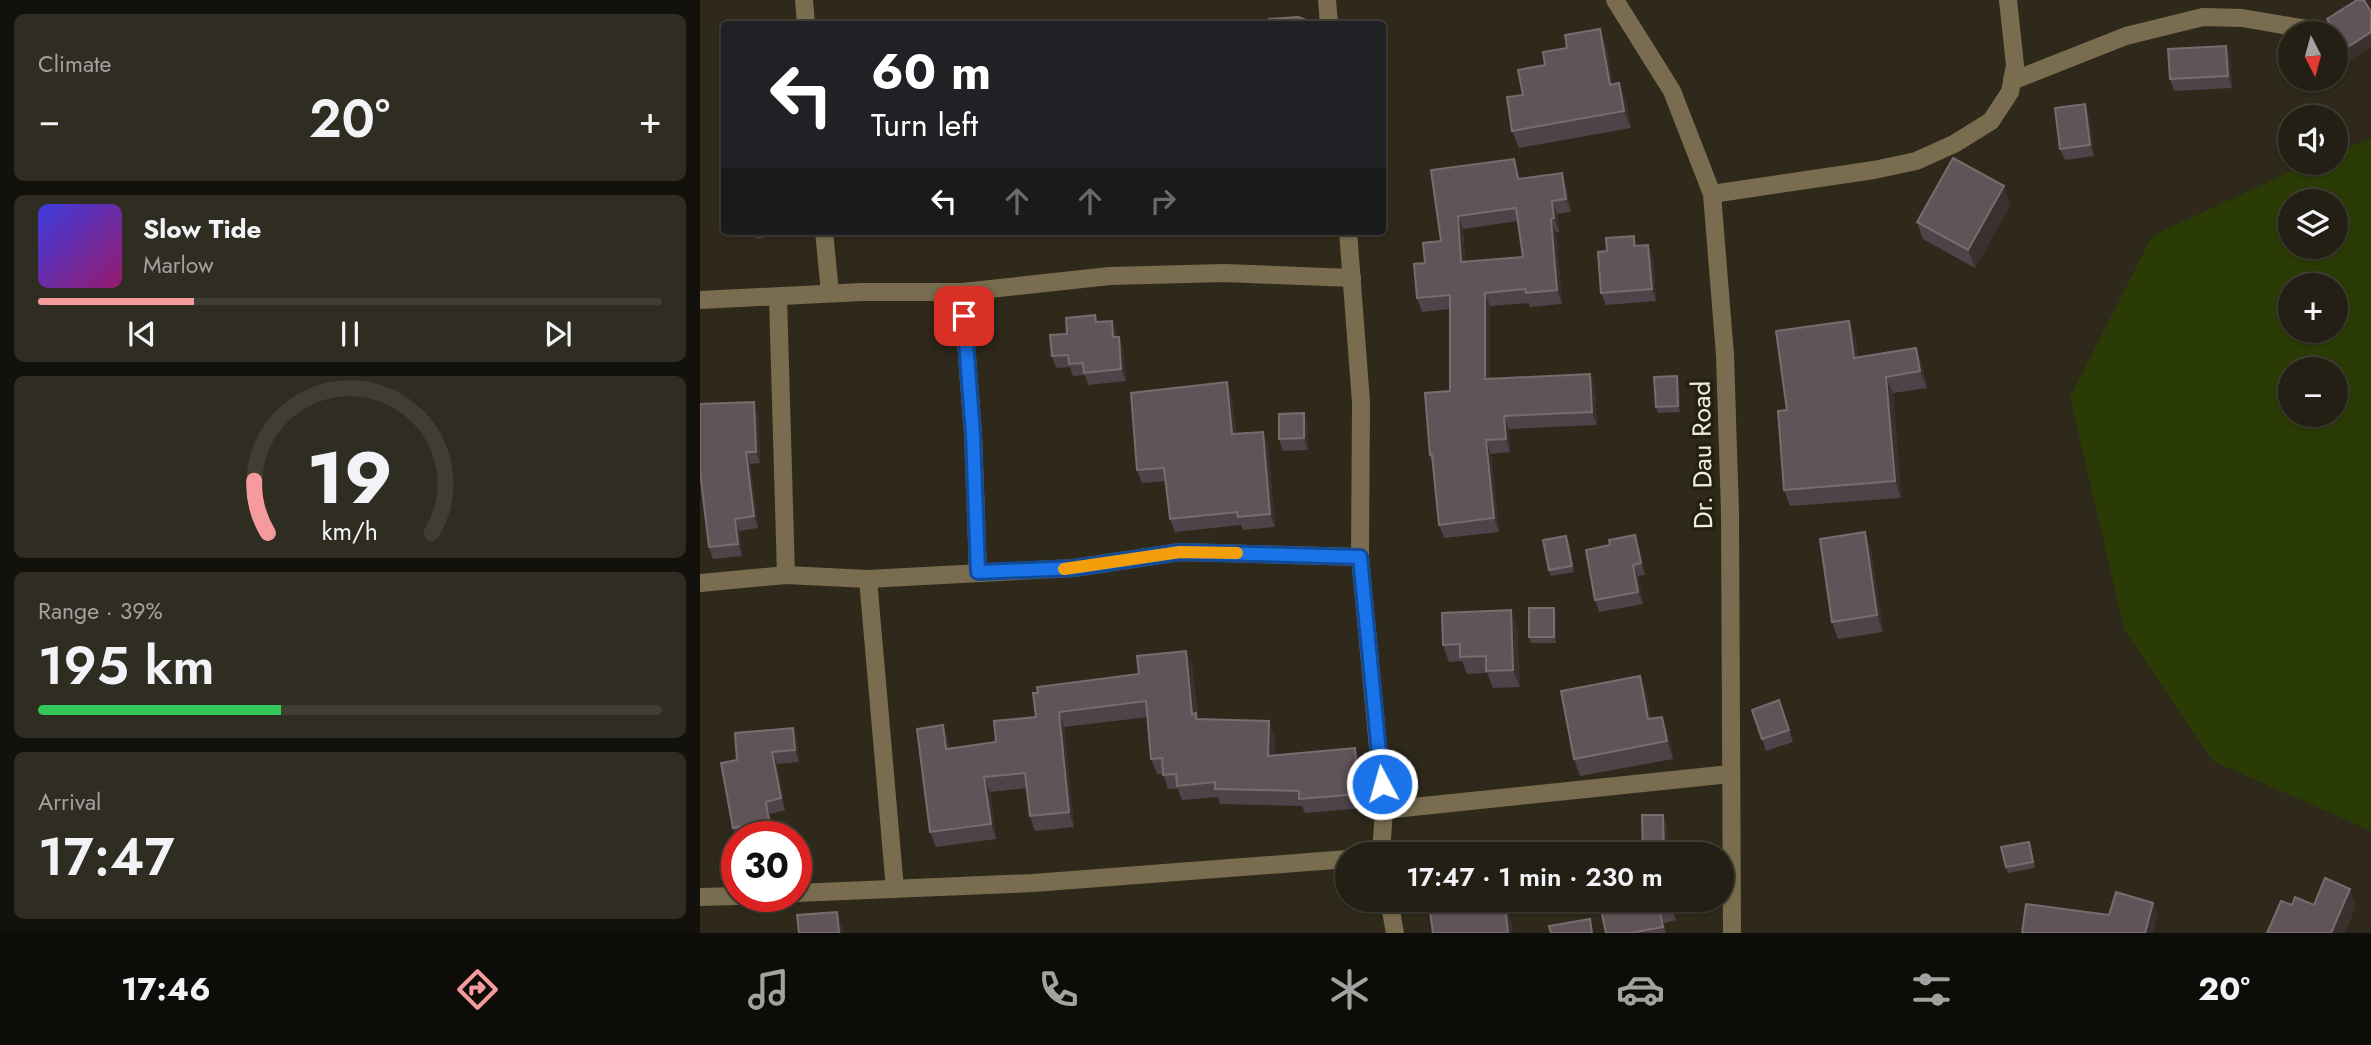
<!DOCTYPE html>
<html lang="en">
<head>
<meta charset="utf-8">
<style>
  body { margin:0; font-family:Jost,sans-serif; background:#2f2c22; color:#f1f3f6; height:100vh; display:flex; flex-direction:column; font-size:26px; white-space:nowrap }
  * { box-sizing:border-box; margin:0 }
  p { font-size:23px; color:#a3a2a0 }
  .icon { flex:none; width:38px; height:38px; fill:none; stroke:currentColor; stroke-width:2; stroke-linecap:round; stroke-linejoin:round }
  .map { position:relative; flex:1; overflow:hidden }
  .drawer { display:flex; flex-direction:column; gap:14px; padding:14px; background:#13110b; width:700px }
  .drawer>* { flex:none }
  .guide { position:absolute; left:21px; top:21px; width:665px; height:214px; border-radius:7px; box-shadow:0 2px 5px #0004,0 0 0 2px #403d34; background:#202124; color:#fff; overflow:hidden }
  .needle { width:46px; rotate:174deg }
  .fabs { position:absolute; left:1578px; top:21px; display:grid; gap:14px }
  .fabs a { display:grid; place-items:center; width:70px; height:70px; border-radius:50%; background:#231f14; box-shadow:0 2px 5px #0004,0 0 0 2px #403d34; font-size:35px }
  .speed { position:absolute; left:21px; top:821px; display:flex; gap:14px; font-size:35px; font-weight:700; text-align:center }
  .speed>* { display:grid; place-content:center; width:91px; height:91px; border-radius:50%; background:#231f14; box-shadow:0 2px 5px #0004,0 0 0 2px #403d34; line-height:1 }
  .speed .limit { border:10px solid #d22; background:#fff; color:#111 }
  .pin { position:absolute; display:grid; place-items:center; width:60px; height:60px; color:#fff; margin:-30px; border-radius:14px; box-shadow:0 4px 10px #0006 }
  .me { position:absolute; width:77px; margin:-38px; rotate:354deg; stroke-linejoin:round; filter:drop-shadow(0 0 5px #0008) }
  .turn { display:flex; align-items:center; gap:24px; height:147px; padding:0 35px; font-size:32px }
  .turn .icon { width:91px; height:91px; stroke-width:2.5 }
  .turn b { display:block; font-size:49px; line-height:60px }
  .lanes { display:flex; align-items:center; height:66px; padding:0 35px; background:#0003; justify-content:center; gap:35px; direction:ltr }
  .lanes .off { opacity:.35 }
  .big { font-size:52px; font-weight:600; line-height:1.1 }
  .drawer .card { flex:1; display:flex; flex-direction:column; justify-content:center; gap:10px; min-width:0; padding:0 24px; border-radius:10px; background:#2f2c22 }
  .drawer .dial { align-items:center; gap:0 }
  .dial svg { height:182px; overflow:visible; fill:none; stroke:#403d34; stroke-width:7; stroke-linecap:round; text-anchor:middle }
  .dial text { fill:#f1f3f6; stroke:none }
  .song { display:flex; align-items:center; gap:21px }
  .cover { width:84px; height:84px; border-radius:10px; background:linear-gradient(135deg,hsl(240 70% 55%),hsl(320 70% 35%)) }
  .played { height:7px; border-radius:4px; background:linear-gradient(90deg,#f59b9d 25%,#403d34 25%) }
  .keys { display:flex; justify-content:space-around; direction:ltr }
  .heat { display:flex; justify-content:space-between; align-items:center; font-size:38px; direction:ltr }
  .charge { height:10px; border-radius:5px; background:linear-gradient(90deg,#34c759 39%,#403d34 0) }
  .trip { position:absolute; left:635px; top:842px; width:399px; height:70px; border-radius:35px; background:#231f14; box-shadow:0 2px 5px #0004,0 0 0 2px #403d34; font-weight:600; line-height:70px; text-align:center }
  .tab-bar { display:flex; height:112px; justify-content:space-around; align-items:center; background:#0e0c08; color:#a3a2a0 }
  .tab-bar .icon { width:49px; height:49px }
  .tab-bar .on { color:#f59b9d }
  .tab-bar b { font-size:32px; color:#f1f3f6 }
  main { display:flex; flex:1; min-height:0 }
  .map>svg:first-child { display:block }
</style>
</head>
<body>
<main>
<section class="drawer">
<div class="card"><p>Climate</p>
<div class="heat"><a>−</a><b class="big">20°</b><a>+</a></div>
</div>
<div class="card">
<div class="song"><i class="cover"></i><div><b>Slow Tide</b><p>Marlow</p></div></div>
<div class="played"></div>
<div class="keys"><svg class="icon" aria-label="previous" viewBox="0 0 24 24"><path d="M18 5L8 12l10 7zM5 5v14"/></svg><svg class="icon" aria-label="pause" viewBox="0 0 24 24"><path d="M8 5v14M16 5v14"/></svg><svg class="icon" aria-label="next" viewBox="0 0 24 24"><path d="M6 5l10 7-10 7zM19 5v14"/></svg></div>
</div>
<div class="card dial"><svg viewBox="0 0 100 80">
<path d="M14 69A42 42 0 1 1 86 69"/>
<path d="M14 69A42 42 0 0 1 8 46" stroke="#f59b9d"/>
<text x="50" y="56" font-size="32" font-weight="700">19</text>
<text x="50" y="72" font-size="11">km/h</text>
</svg></div>
<div class="card"><p>Range · 39%</p><b class="big">195 km</b><div class="charge"></div></div>
<div class="card"><p>Arrival</p><b class="big">17:47</b></div>
</section>
<div class="map">
<svg width="1671" height="933" viewBox="0 0 1671 933">
  <rect width="100%" height="100%" fill="#2f291b"/>
  <path fill="#2a3b05" fill-rule="evenodd" d="M1671 138V831L1513 761 1424 628 1370 397 1452 236 1609 163H1636V152ZM1591 201H1636V247H1591ZM1591 285H1636V331H1591ZM1591 369H1636V415H1591Z"/>
  <g fill="none" stroke-linecap="round" stroke-linejoin="round">
    <g stroke="#7a6d4f" stroke-width="18">
      <polyline points="104,0 106,24"/>
      <polyline points="627,0 629,24"/>
      <polyline points="915,0 972,91 1012,194 1025,355 1030,512 1032,933"/>
      <polyline points="1312,81 1426,36 1503,17 1542,18 1607,29"/>
      <polyline points="1012,194 1174,170 1216,161 1254,144 1291,121 1310,92 1315,65 1308,0"/>
      <polyline points="124,231 130,293"/>
      <polyline points="648,231 661,402 660,557 684,810 681,854"/>
      <polyline points="262,292 273,434 278,572"/>
      <polyline points="78,297 86,575"/>
      <polyline points="0,300 162,292 262,292 410,276 524,273 652,278"/>
      <polyline points="168,579 195,889"/>
      <polyline points="0,583 86,575 168,579 374,568 480,552 660,557"/>
      <polyline points="684,810 1030,774"/>
      <polyline points="96,893 333,883 648,859"/>
      <polyline points="0,897 37,896"/>
      <polyline points="689,900 695,933"/>
    </g>
  </g>
  <g fill="#504249" fill-rule="evenodd">
    <polygon points="1671,12 1671,47 1650,60 1636,39 1636,33 1632,33 1631,31 1627,19"/>
    <polygon points="906,46 913,85 919,83 926,101 931,128 819,148 812,131 823,95 845,65"/>
    <polygon points="1530,58 1532,88 1474,91 1470,79"/>
    <polygon points="1385,104 1389,116 1394,156 1365,160 1360,149"/>
    <path d="M814 159 820 179 862 173 866 186 871 212 857 214 859 232H856L862 304 830 307 829 303 790 306V379L895 387 897 425 809 429 810 452 791 454 799 532 744 538 739 525 732 462 730 455 750 391V309L722 312 717 298 725 263 741 241 731 170ZM818 221 823 257 765 262 763 229Z"/>
    <polygon points="1311,204 1275,268 1223,239 1217,222"/>
    <polygon points="53,231 92,231 92,233 56,239"/>
    <polygon points="934,236 937,246 953,257 956,301 906,305 901,293 907,251"/>
    <polygon points="1149,321 1155,338 1158,358 1216,348 1222,365 1227,388 1193,393 1201,498 1090,506 1084,490 1087,410"/>
    <polygon points="398,322 416,332 417,337 423,349 426,381 388,385 385,375 373,376 370,367 356,368 352,356 367,334"/>
    <polygon points="527,382 531,395 536,434 563,432 568,445 575,527 543,530 541,525 475,532 470,519 466,481 442,483 437,470"/>
    <polygon points="979,382 980,412 958,413 956,407"/>
    <polygon points="54,402 58,414 60,463 50,464 58,528 39,531 42,556 13,559 9,547 1,480 0,480 0,404"/>
    <polygon points="604,413 608,425 608,450 583,451 579,439"/>
    <polygon points="1165,532 1171,550 1183,632 1138,639 1132,622"/>
    <polygon points="935,535 939,547 945,575 938,576 943,604 899,612 895,600 910,545"/>
    <polygon points="866,536 869,542 874,572 851,576 849,570"/>
    <polygon points="856,614 856,643 831,643 829,637"/>
    <polygon points="817,627 820,687 793,688 787,673 767,674 762,661 749,662 743,645"/>
    <polygon points="492,666 498,719 575,736 574,755 655,748 661,763 664,808 605,813 602,806 520,804 518,797 482,800 478,789 468,789 463,774 457,774 451,759 448,717 364,727 374,827 335,831 330,816 327,788 290,792 296,839 236,847 230,832 243,725 248,740 249,748 296,742 336,717 439,674"/>
    <polygon points="940,676 946,693 951,718 968,734 973,759 880,776 874,759"/>
    <polygon points="1079,700 1093,742 1066,751 1052,710"/>
    <polygon points="93,728 97,740 99,762 77,764 85,810 70,814 74,833 56,836 37,836 37,839 33,828 37,760"/>
    <polygon points="1331,848 1335,868 1308,873 1306,867"/>
    <polygon points="899,900 972,900 976,920 964,923 966,933 906,933"/>
  </g>
  <g fill="#3c302f">
    <polygon points="900,29 906,46 916,102 910,85"/>
    <polygon points="1671,32 1671,47 1650,60 1646,48"/>
    <polygon points="1526,46 1530,58 1532,88 1528,76"/>
    <polygon points="919,83 926,101 931,128 924,111"/>
    <polygon points="1385,104 1389,116 1394,156 1390,145"/>
    <polygon points="814,159 819,172 823,193 818,179"/>
    <polygon points="862,173 866,186 871,212 866,199"/>
    <polygon points="1304,186 1311,204 1275,268 1268,250"/>
    <polygon points="852,201 857,214 859,232 854,218"/>
    <polygon points="758,216 763,229 766,276 761,262"/>
    <polygon points="851,219 856,232 862,304 857,290"/>
    <polygon points="948,245 953,257 956,301 952,289"/>
    <polygon points="785,293 790,306 790,392 785,379"/>
    <polygon points="412,321 416,332 418,349 413,337"/>
    <polygon points="1149,321 1155,338 1160,375 1154,358"/>
    <polygon points="419,337 423,349 426,381 421,369"/>
    <polygon points="1216,348 1222,365 1227,388 1220,371"/>
    <polygon points="890,374 895,387 897,425 892,412"/>
    <polygon points="977,376 979,382 980,412 978,406"/>
    <polygon points="1186,377 1193,393 1201,498 1195,481"/>
    <polygon points="527,382 531,395 537,448 532,434"/>
    <polygon points="54,402 58,414 60,463 56,452"/>
    <polygon points="604,413 608,425 608,450 604,438"/>
    <polygon points="804,416 809,429 810,452 806,439"/>
    <polygon points="563,432 568,445 575,527 570,514"/>
    <polygon points="786,440 791,454 799,532 794,518"/>
    <polygon points="46,452 50,464 58,528 54,516"/>
    <polygon points="35,519 39,531 42,556 38,544"/>
    <polygon points="1165,532 1171,550 1183,632 1177,615"/>
    <polygon points="935,535 939,547 945,575 941,563"/>
    <polygon points="866,536 869,542 874,572 872,566"/>
    <polygon points="933,565 938,576 943,604 938,592"/>
    <polygon points="854,608 856,614 856,643 854,637"/>
    <polygon points="811,610 817,627 820,687 813,670"/>
    <polygon points="486,651 492,666 497,716 501,728 492,714"/>
    <polygon points="940,676 946,693 954,736 948,719"/>
    <polygon points="359,712 364,727 374,827 369,812"/>
    <polygon points="962,717 968,734 973,759 967,741"/>
    <polygon points="569,721 575,736 574,771 568,756"/>
    <polygon points="243,725 248,740 251,763 246,749"/>
    <polygon points="93,728 97,740 99,762 95,750"/>
    <polygon points="655,748 661,763 664,808 659,794"/>
    <polygon points="72,752 77,764 85,810 81,798"/>
    <polygon points="284,777 290,792 296,839 291,824"/>
    <polygon points="66,802 70,814 74,833 69,821"/>
    <polygon points="963,815 967,825 968,854 964,854"/>
    <polygon points="1650,889 1656,906 1645,933 1631,933"/>
    <polygon points="970,900 972,900 976,920 972,910"/>
    <polygon points="1453,903 1458,915 1453,933 1445,933"/>
    <polygon points="805,905 812,922 813,933 808,933"/>
    <polygon points="137,912 143,928 143,933 139,933"/>
    <polygon points="960,912 964,923 966,933 963,927"/>
  </g>
  <g fill="#615459" stroke="#786c6f" stroke-width="2" fill-rule="evenodd">
    <polygon points="1657,0 1664,0 1671,12 1671,32 1646,48 1627,19"/>
    <polygon points="598,17 612,22 613,24 567,24 569,19"/>
    <polygon points="900,29 910,85 919,83 924,111 812,131 807,97 823,95 818,70 845,65 843,52 867,48 865,35"/>
    <polygon points="1526,46 1528,76 1470,79 1468,49"/>
    <polygon points="1385,104 1390,145 1360,149 1355,108"/>
    <polygon points="1253,158 1304,186 1268,250 1217,222"/>
    <path d="M814 159 818 179 862 173 866 199 852 201 854 218 851 219 857 290 826 293 825 289 785 293V379L890 374 892 412 804 416 806 439 786 440 794 518 739 525 732 455H730L725 393 750 391V295L717 298 714 264 725 263 723 243 741 241 731 170ZM816 208 823 257 761 262 758 216Z"/>
    <polygon points="934,236 934,246 948,245 952,289 901,293 898,252 907,251 906,238"/>
    <polygon points="395,315 396,322 412,321 413,337 419,337 421,369 384,373 383,363 369,364 368,355 352,356 350,335 367,334 366,318"/>
    <polygon points="1149,321 1154,358 1216,348 1220,371 1186,377 1195,481 1084,490 1078,411 1087,410 1076,331"/>
    <polygon points="977,376 978,406 956,407 954,377"/>
    <polygon points="527,382 532,434 563,432 570,514 538,517 537,512 470,519 464,468 437,470 431,393"/>
    <polygon points="54,402 56,452 46,452 54,516 35,519 38,544 9,547 0,471 0,404"/>
    <polygon points="604,413 604,438 579,439 579,414"/>
    <polygon points="1165,532 1177,615 1132,622 1120,539"/>
    <polygon points="935,535 941,563 933,565 938,592 895,600 886,550 910,545 909,540"/>
    <polygon points="866,536 872,566 849,570 843,540"/>
    <rect x="829" y="608" width="25" height="29"/>
    <polygon points="811,610 813,670 786,671 786,656 760,657 760,644 743,645 742,613"/>
    <polygon points="486,651 492,714 496,713 496,719 569,721 568,756 655,748 659,794 599,799 599,791 515,789 515,782 477,786 476,774 463,775 462,758 451,759 446,701 359,712 369,812 330,816 325,773 284,777 291,824 230,832 217,729 243,725 246,749 296,742 294,721 336,717 333,693 338,693 337,687 439,674 437,656"/>
    <polygon points="940,676 948,719 962,717 967,741 874,759 861,691"/>
    <polygon points="1079,700 1089,730 1062,739 1052,710"/>
    <polygon points="93,728 95,750 72,752 81,798 66,802 69,821 33,828 21,763 37,760 35,733"/>
    <polygon points="942,815 963,815 964,854 943,854"/>
    <polygon points="1329,842 1333,862 1306,867 1301,847"/>
    <polygon points="1625,878 1650,889 1631,933 1567,933 1581,901 1592,905 1595,897 1614,905"/>
    <polygon points="1416,892 1453,903 1445,933 1322,933 1326,904 1409,915"/>
    <polygon points="899,900 970,900 972,910 960,912 963,927 930,933 906,933"/>
    <polygon points="805,905 808,933 733,933 730,912"/>
    <polygon points="137,912 139,933 99,933 97,915"/>
    <polygon points="890,919 892,933 851,933 849,926"/>
  </g>
  <g fill="none" stroke-linecap="round" stroke-linejoin="round">
    <defs>
      <polyline id="route" points="264,316 273,434 278,572 374,568 480,552 660,557 682,784"/>
    </defs>
    <use href="#route" stroke="#114b97" stroke-width="18"/>
    <use href="#route" stroke="#1a73e8" stroke-width="12"/>
    <polyline stroke="#f59e0b" stroke-width="12" points="364,569 480,552 537,553"/>
  </g>
  <g text-anchor="middle" stroke-width="7" stroke-linejoin="round" paint-order="stroke">
    <g font-size="26" fill="#f0ebe3" stroke="#251f12">
      <text transform="translate(1002 455) rotate(-91)" y="9">Dr. Dau Road</text>
    </g>
  </g>
</svg>
<div class="fabs">
<a><svg class="needle" viewBox="-14 -14 28 28"><path d="M0-13l5 13h-10z" fill="#e53935"/><path d="M0 13l5-13h-10z" fill="#a3a2a0"/></svg></a>
<a><svg class="icon" aria-label="sound" viewBox="0 0 24 24"><path d="M4 9h4l5-4v14l-5-4H4zM17 9q2 3 0 6"/></svg></a>
<a><svg class="icon" aria-label="layers" viewBox="0 0 24 24"><path d="M12 4l9 5-9 5-9-5zM3 14l9 5 9-5"/></svg></a>
<a>+</a>
<a>−</a>
</div>
<div class="speed"><div class="limit">30</div></div>
<div class="pin" style="left:264px;top:316px;background:#d93025"><svg class="icon" aria-label="arrive" viewBox="0 0 24 24"><path d="M6 21V4h12l-3 4 3 4H6"/></svg></div>
<svg class="me" style="left:682px;top:784px" viewBox="-20 -20 40 40"><circle r="17" fill="#1a73e8" stroke="#fff" stroke-width="3"/><path d="M0-11L8 9 0 5-8 9z" fill="#fff"/></svg>
<div class="trip">17:47 · 1 min · 230 m</div>
<div class="guide">
<div class="turn"><svg class="icon" aria-label="left" viewBox="0 0 24 24"><path d="M17 20v-9H6M10 6l-5 5 5 5"/></svg><div><b>60 m</b>Turn left</div></div>
<div class="lanes"><svg class="icon" aria-label="left" viewBox="0 0 24 24"><path d="M17 20v-9H6M10 6l-5 5 5 5"/></svg><svg class="icon off" aria-label="ahead" viewBox="0 0 24 24"><path d="M12 20V5M6 11l6-6 6 6"/></svg><svg class="icon off" aria-label="ahead" viewBox="0 0 24 24"><path d="M12 20V5M6 11l6-6 6 6"/></svg><svg class="icon off" aria-label="right" viewBox="0 0 24 24"><path d="M7 20v-9h11M14 6l5 5-5 5"/></svg></div>
</div>
</div>
</main>
<nav class="tab-bar">
<b>17:46</b>
<svg class="icon on" aria-label="directions" viewBox="0 0 24 24"><path d="M12 3l9 9-9 9-9-9zM9 14v-3h6M13 9l2 2-2 2"/></svg>
<svg class="icon" aria-label="music" viewBox="0 0 24 24"><path d="M9 18V5l10-2v13"/><circle cx="6" cy="18" r="3"/><circle cx="16" cy="16" r="3"/></svg>
<svg class="icon" aria-label="phone" viewBox="0 0 24 24"><path d="M5 4h4l2 5-3 2q2 4 5 5l2-3 5 2v4C11 20 4 13 5 4z"/></svg>
<svg class="icon" aria-label="climate" viewBox="0 0 24 24"><path d="M12 3v18M4 7l16 10M4 17L20 7"/></svg>
<svg class="icon" aria-label="car" viewBox="0 0 24 24"><path d="M5 17H2v-5l4-1 3-4h7l3 4 3 1v5h-3M9 17h6M6 11h13"/><circle cx="7" cy="17" r="2"/><circle cx="17" cy="17" r="2"/></svg>
<svg class="icon" aria-label="filters" viewBox="0 0 24 24"><path d="M4 7h16M4 17h16"/><circle cx="9" cy="7" r="2"/><circle cx="15" cy="17" r="2"/></svg>
<b>20°</b>
</nav>
</body>
</html>
